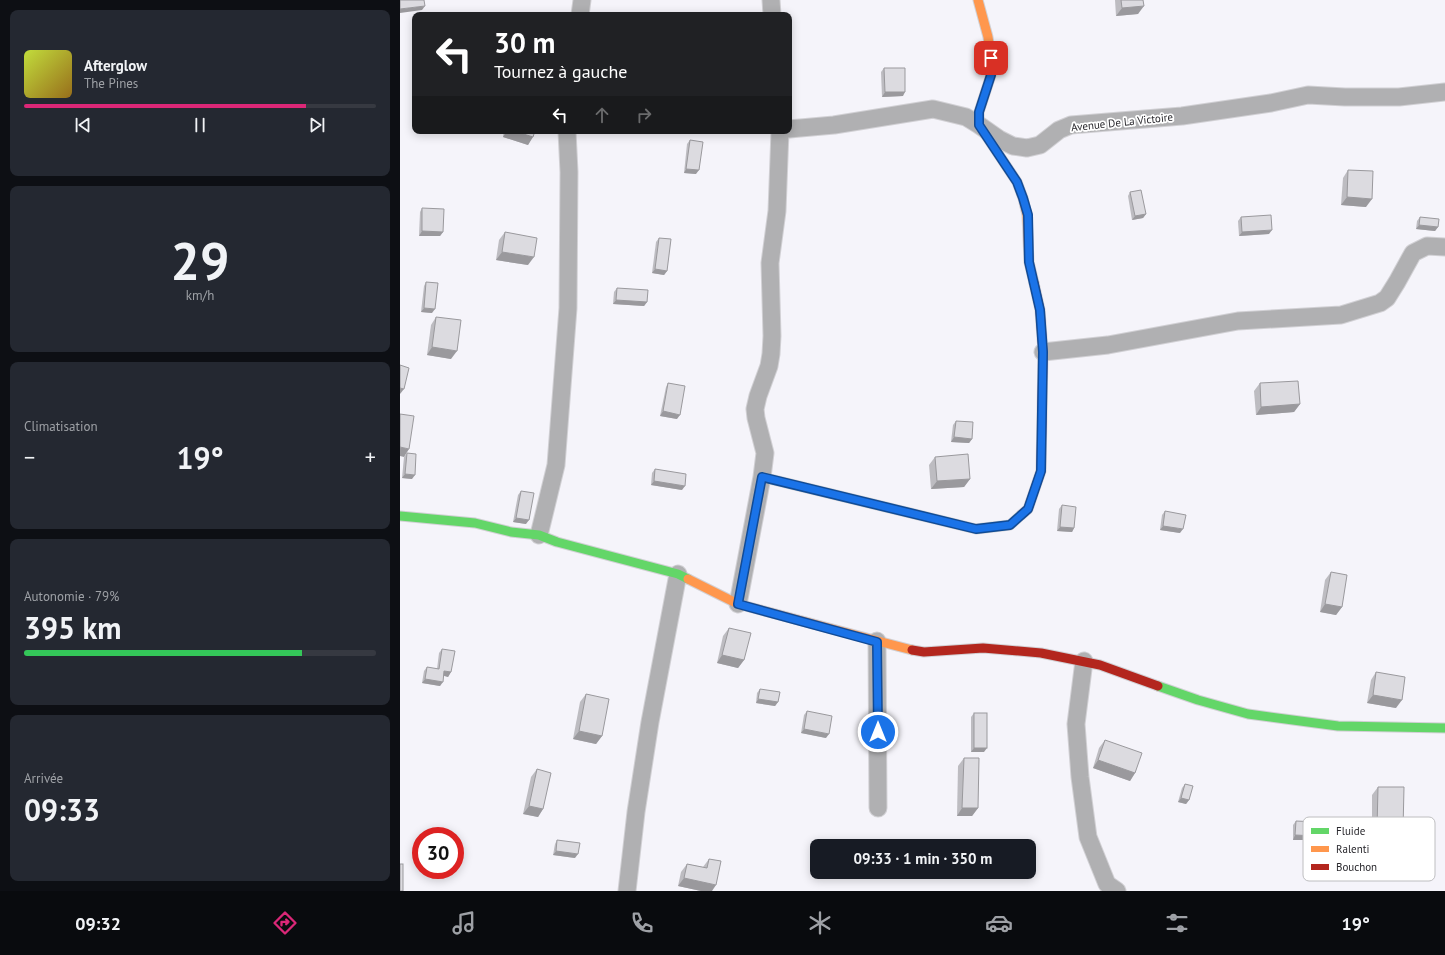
<!DOCTYPE html>
<html lang="fr">
<head>
<meta charset="utf-8">
<style>
  body { margin:0; font-family:"PT Sans",sans-serif; background:#242831; color:#f1f3f6; height:100vh; display:flex; flex-direction:column; font-size:15px; white-space:nowrap }
  * { box-sizing:border-box; margin:0 }
  p { font-size:13px; color:#9ea1a6 }
  .icon { flex:none; width:22px; height:22px; fill:none; stroke:currentColor; stroke-width:2; stroke-linecap:round; stroke-linejoin:round }
  .map { position:relative; flex:1; overflow:hidden }
  .drawer { display:flex; flex-direction:column; gap:10px; padding:10px; background:#0d0f14; width:400px }
  .drawer>* { flex:none }
  .top-card { position:absolute; left:12px; top:12px; width:380px; height:122px; border-radius:8px; box-shadow:0 2px 10px #0003; background:#202124; color:#fff; overflow:hidden }
  .speed { position:absolute; left:12px; top:827px; display:flex; gap:8px; font-size:20px; font-weight:700; text-align:center }
  .speed>* { display:grid; place-content:center; width:52px; height:52px; border-radius:50%; background:#171b24; box-shadow:0 2px 10px #0003; line-height:1 }
  .speed .limit { border:6px solid #d22; background:#fff; color:#111 }
  .pin { position:absolute; display:grid; place-items:center; width:34px; height:34px; color:#fff; margin:-17px; border-radius:8px; box-shadow:0 2px 6px #0006 }
  .me { position:absolute; width:44px; margin:-22px; rotate:0deg; stroke-linejoin:round; filter:drop-shadow(0 0 3px #0008) }
  .turn { display:flex; align-items:center; gap:14px; height:84px; padding:0 16px; font-size:18px }
  .turn .icon { width:52px; height:52px; stroke-width:2.5 }
  .turn b { display:block; font-size:28px; line-height:34px }
  .lanes { display:flex; align-items:center; height:38px; padding:0 16px; background:#0003; justify-content:center; gap:20px; direction:ltr }
  .lanes .off { opacity:.35 }
  .big { font-size:30px; font-weight:700; line-height:1.1 }
  .drawer .card { flex:1; display:flex; flex-direction:column; justify-content:center; gap:6px; min-width:0; padding:0 14px; border-radius:8px; background:#242831 }
  .drawer .dial { align-items:center; gap:0 }
  .dial b { font-size:52px; line-height:1 }
  .song { display:flex; align-items:center; gap:12px }
  .cover { width:48px; height:48px; border-radius:6px; background:linear-gradient(135deg,hsl(70 70% 55%),hsl(40 70% 35%)) }
  .played { height:4px; border-radius:2px; background:linear-gradient(90deg,#db2777 80%,#363941 80%) }
  .keys { display:flex; justify-content:space-around; direction:ltr }
  .heat { display:flex; justify-content:space-between; align-items:center; font-size:22px; direction:ltr }
  .charge { height:6px; border-radius:3px; background:linear-gradient(90deg,#34c759 79%,#363941 0) }
  .trip { position:absolute; left:410px; top:839px; width:226px; height:40px; border-radius:8px; background:#171b24; box-shadow:0 2px 10px #0003; font-weight:700; line-height:40px; text-align:center }
  .dock { display:flex; height:64px; justify-content:space-around; align-items:center; background:#090b0e; color:#9ea1a6 }
  .dock .icon { width:28px; height:28px }
  .dock .active { color:#db2777 }
  .dock b { font-size:18px; color:#f1f3f6 }
  main { display:flex; flex:1; min-height:0 }
  .map>svg:first-child { display:block }
</style>
</head>
<body>
<main>
<section class="drawer">
<div class="card">
<div class="song"><i class="cover"></i><div><b>Afterglow</b><p>The Pines</p></div></div>
<div class="played"></div>
<div class="keys"><svg class="icon" aria-label="previous" viewBox="0 0 24 24"><path d="M18 5L8 12l10 7zM5 5v14"/></svg><svg class="icon" aria-label="pause" viewBox="0 0 24 24"><path d="M8 5v14M16 5v14"/></svg><svg class="icon" aria-label="next" viewBox="0 0 24 24"><path d="M6 5l10 7-10 7zM19 5v14"/></svg></div>
</div>
<div class="card dial"><b>29</b><p>km/h</p></div>
<div class="card"><p>Climatisation</p>
<div class="heat"><a>−</a><b class="big">19°</b><a>+</a></div>
</div>
<div class="card"><p>Autonomie · 79%</p><b class="big">395 km</b><div class="charge"></div></div>
<div class="card"><p>Arrivée</p><b class="big">09:33</b></div>
</section>
<div class="map">
<svg width="1045" height="891" viewBox="0 0 1045 891">
  <rect width="100%" height="100%" fill="#f5f4fa"/>
  <g fill="none" stroke-linecap="round" stroke-linejoin="round">
    <defs>
      <g id="street">
        <polyline points="371,0 372,15"/>
        <polyline points="180,15 182,0"/>
        <polyline points="389,129 434,125 533,109 566,117 579,125 599,139 613,146 627,148 640,145 659,130 671,125 782,116 871,103 908,95 945,97 999,97 1045,92"/>
        <polyline points="643,352 708,345 838,321 941,315 980,303 987,298 997,282 1013,253 1027,246 1045,247"/>
        <polyline points="139,535 156,465 168,308 169,172 167,131"/>
        <polyline points="338,604 362,477 365,453 356,418 355,409 358,396 369,366 371,354 372,336 370,263 377,211 380,131"/>
        <polyline points="477,641 478,808"/>
        <polyline points="684,661 676,724 680,777 688,837 707,884 717,891"/>
        <polyline points="227,891 236,812 250,722 278,574"/>
      </g>
      <g id="fast">
        <polyline points="362,477 576,529 610,525 621,515"/>
        <polyline points="0,516 75,523 111,532 139,535 157,542 278,574 288,579"/>
        <polyline points="758,686 798,700 848,714 938,726 1045,728"/>
      </g>
      <g id="slow">
        <polyline points="578,0 588,37 591,58 591,75 579,112 579,125 617,182 623,198 627,215 629,262 634,283"/>
        <polyline points="288,579 338,604 512,650"/>
      </g>
      <g id="jam">
        <polyline points="621,515 628,509 641,471 643,352 640,310 634,283"/>
        <polyline points="512,650 524,652 583,648 641,653 700,665 758,686"/>
      </g>
    </defs>
    <use href="#street" stroke="#d1d0d4" stroke-width="19"/>
    <use href="#fast" stroke="#d1d0d4" stroke-width="11"/>
    <use href="#slow" stroke="#d1d0d4" stroke-width="11"/>
    <use href="#jam" stroke="#d1d0d4" stroke-width="11"/>
    <use href="#street" stroke="#b0b0b2" stroke-width="17"/>
    <use href="#fast" stroke="#63d668" stroke-width="9"/>
    <use href="#slow" stroke="#ff974d" stroke-width="9"/>
    <use href="#jam" stroke="#b3261e" stroke-width="9"/>
  </g>
  <g fill="#bdbcc1">
    <polygon points="715,0 743,0 738,14 716,16"/>
    <polygon points="484,68 503,96 482,97 481,72"/>
    <polygon points="104,131 135,131 128,145 103,137"/>
    <polygon points="290,140 296,174 284,173 287,144"/>
    <polygon points="948,170 966,207 941,205 943,178"/>
    <polygon points="730,192 746,214 743,218 732,220 728,196"/>
    <polygon points="22,208 43,232 40,236 19,236 20,212"/>
    <polygon points="841,217 869,234 839,236 838,221"/>
    <polygon points="1020,217 1038,227 1035,231 1016,229 1017,221"/>
    <polygon points="105,232 128,265 96,260 99,240"/>
    <polygon points="259,238 267,271 264,275 252,273 256,242"/>
    <polygon points="26,282 32,313 21,312 24,286"/>
    <polygon points="217,288 247,302 244,306 213,304 214,292"/>
    <polygon points="36,317 51,359 27,355 31,325"/>
    <polygon points="268,383 277,419 260,416 266,387"/>
    <polygon points="860,383 900,404 894,412 856,415 854,391"/>
    <polygon points="556,421 572,439 569,443 551,442 553,425"/>
    <polygon points="7,453 12,479 2,478 4,457"/>
    <polygon points="535,457 570,479 564,487 531,489 529,465"/>
    <polygon points="255,469 282,490 251,485 252,473"/>
    <polygon points="121,491 126,524 113,522 118,495"/>
    <polygon points="662,505 674,528 672,532 657,531 659,509"/>
    <polygon points="765,511 780,533 760,530 762,515"/>
    <polygon points="931,572 942,607 936,615 920,612 925,580"/>
    <polygon points="329,628 344,660 338,668 317,663 323,636"/>
    <polygon points="42,649 51,672 48,677 44,676 40,686 22,683 24,671 27,667 37,669 39,653"/>
    <polygon points="976,672 996,708 967,703 971,680"/>
    <polygon points="360,689 378,702 375,706 356,703 357,693"/>
    <polygon points="186,694 202,736 196,744 173,739 180,702"/>
    <polygon points="407,711 426,738 401,733 404,715"/>
    <polygon points="574,713 584,752 571,752 571,717"/>
    <polygon points="705,740 735,773 730,781 693,768 699,748"/>
    <polygon points="564,758 578,808 572,816 557,816 558,766"/>
    <polygon points="137,769 143,809 138,817 123,814 131,777"/>
    <polygon points="785,784 789,800 786,804 778,802 782,788"/>
    <polygon points="978,787 998,838 972,837 972,795"/>
    <polygon points="896,821 914,840 893,840 893,825"/>
    <polygon points="157,840 175,858 153,855 155,844"/>
    <polygon points="921,840 950,856 947,860 918,859 918,844"/>
    <polygon points="309,859 312,891 301,891 278,886 281,872 287,864 303,867"/>
  </g>
  <g fill="#9a999d">
    <polygon points="25,6 22,10 0,13 0,9"/>
    <polygon points="744,6 738,14 716,16 722,8"/>
    <polygon points="485,92 505,92 503,96 482,97"/>
    <polygon points="107,131 114,131 133,137 128,145 103,137"/>
    <polygon points="286,169 299,170 296,174 284,173"/>
    <polygon points="947,197 972,199 966,207 941,205"/>
    <polygon points="746,214 743,218 732,220 735,216"/>
    <polygon points="1019,225 1038,227 1035,231 1016,229"/>
    <polygon points="872,230 869,234 839,236 842,232"/>
    <polygon points="22,231 43,232 40,236 19,236"/>
    <polygon points="102,252 134,257 128,265 96,260"/>
    <polygon points="255,269 267,271 264,275 252,273"/>
    <polygon points="216,300 247,302 244,306 213,304"/>
    <polygon points="24,308 35,309 32,313 21,312"/>
    <polygon points="32,347 57,351 51,359 27,355"/>
    <polygon points="0,388 4,389 0,394"/>
    <polygon points="900,404 894,412 856,415 861,407"/>
    <polygon points="263,411 280,415 277,419 260,416"/>
    <polygon points="554,437 572,439 569,443 551,442"/>
    <polygon points="0,447 9,449 4,457 0,456"/>
    <polygon points="5,474 15,475 12,479 2,478"/>
    <polygon points="570,479 564,487 531,489 537,481"/>
    <polygon points="254,481 285,486 282,490 251,485"/>
    <polygon points="116,518 129,520 126,524 113,522"/>
    <polygon points="763,526 783,529 780,533 760,530"/>
    <polygon points="660,527 674,528 672,532 657,531"/>
    <polygon points="925,604 942,607 936,615 920,612"/>
    <polygon points="322,655 344,660 338,668 317,663"/>
    <polygon points="44,671 51,672 48,677 42,675"/>
    <polygon points="25,679 43,682 40,686 22,683"/>
    <polygon points="973,695 1002,700 996,708 967,703"/>
    <polygon points="358,699 378,702 375,706 356,703"/>
    <polygon points="404,729 429,734 426,738 401,733"/>
    <polygon points="179,731 202,736 196,744 173,739"/>
    <polygon points="574,748 587,748 584,752 571,752"/>
    <polygon points="698,760 735,773 730,781 693,768"/>
    <polygon points="781,798 789,800 786,804 778,802"/>
    <polygon points="129,806 143,809 138,817 123,814"/>
    <polygon points="562,808 578,808 572,816 557,816"/>
    <polygon points="977,829 1003,830 998,838 972,837"/>
    <polygon points="895,835 917,836 914,840 893,840"/>
    <polygon points="156,851 178,854 175,858 153,855"/>
    <polygon points="920,854 950,856 947,860 918,859"/>
    <polygon points="284,878 316,885 312,891 301,891 278,886"/>
  </g>
  <g fill="#dcdbe0" stroke="#9a999d">
    <polygon points="0,0 24,0 25,6 0,9"/>
    <polygon points="721,0 743,0 744,6 722,8"/>
    <polygon points="484,68 505,68 505,92 485,92"/>
    <polygon points="114,131 135,131 133,137"/>
    <polygon points="290,140 303,142 299,170 286,169"/>
    <polygon points="948,170 973,171 972,199 947,197"/>
    <polygon points="741,190 746,214 735,216 730,192"/>
    <polygon points="22,208 44,209 43,232 22,231"/>
    <polygon points="871,215 872,230 842,232 841,217"/>
    <polygon points="1020,217 1039,219 1038,227 1019,225"/>
    <polygon points="105,232 137,238 134,257 102,252"/>
    <polygon points="259,238 271,239 267,271 255,269"/>
    <polygon points="26,282 38,283 35,309 24,308"/>
    <polygon points="217,288 248,290 247,302 216,300"/>
    <polygon points="36,317 61,320 57,351 32,347"/>
    <polygon points="0,365 9,368 4,389 0,388"/>
    <polygon points="898,381 900,404 861,407 860,383"/>
    <polygon points="268,383 285,386 280,415 263,411"/>
    <polygon points="0,414 14,416 9,449 0,447"/>
    <polygon points="556,421 573,422 572,439 554,437"/>
    <polygon points="7,453 16,454 15,475 5,474"/>
    <polygon points="568,454 570,479 537,481 535,457"/>
    <polygon points="255,469 286,474 285,486 254,481"/>
    <polygon points="121,491 134,493 129,520 116,518"/>
    <polygon points="662,505 676,507 674,528 660,527"/>
    <polygon points="765,511 786,515 783,529 763,526"/>
    <polygon points="931,572 947,575 942,607 925,604"/>
    <polygon points="329,628 351,633 344,660 322,655"/>
    <polygon points="42,649 55,651 51,672 44,671 43,682 25,679 27,667 39,669"/>
    <polygon points="976,672 1005,677 1002,700 973,695"/>
    <polygon points="360,689 380,692 378,702 358,699"/>
    <polygon points="186,694 209,699 202,736 179,731"/>
    <polygon points="407,711 432,716 429,734 404,729"/>
    <rect x="574" y="713" width="13" height="35"/>
    <polygon points="705,740 742,753 735,773 698,760"/>
    <polygon points="564,758 579,758 578,808 562,808"/>
    <polygon points="137,769 151,773 143,809 129,806"/>
    <polygon points="785,784 793,786 789,800 781,798"/>
    <polygon points="978,787 1004,787 1003,830 977,829"/>
    <polygon points="896,821 918,822 917,836 895,835"/>
    <polygon points="157,840 180,843 178,854 156,851"/>
    <polygon points="309,859 321,861 316,885 284,878 287,864 307,868"/>
    <rect x="0" y="864" width="3" height="27"/>
  </g>
  <g fill="none" stroke-linecap="round" stroke-linejoin="round">
    <defs>
      <polyline id="route" points="478,732 477,642 338,604 362,477 576,529 610,525 628,509 641,471 643,352 640,310 629,262 628,215 623,198 617,182 579,125 579,112 591,75 591,58"/>
    </defs>
    <use href="#route" stroke="#114b97" stroke-width="10"/>
    <use href="#route" stroke="#1a73e8" stroke-width="7"/>
  </g>
  <g text-anchor="middle" stroke-width="3.5" stroke-linejoin="round" paint-order="stroke">
    <g font-size="11" fill="#28272c" stroke="#fff">
      <text transform="translate(722 122) rotate(-6)" y="4">Avenue De La Victoire</text>
    </g>
  </g>
  <rect x="903" y="817" width="132" height="64" rx="6" fill="#fff" stroke="#bebec0" stroke-width="1"/>
  <rect x="911" y="828" width="18" height="6" fill="#63d668"/>
  <rect x="911" y="846" width="18" height="6" fill="#ff974d"/>
  <rect x="911" y="864" width="18" height="6" fill="#b3261e"/>
  <g font-size="11" fill="#28272c">
    <text x="936" y="835">Fluide</text>
    <text x="936" y="853">Ralenti</text>
    <text x="936" y="871">Bouchon</text>
  </g>
</svg>
<div class="speed"><div class="limit">30</div></div>
<div class="pin" style="left:591px;top:58px;background:#d93025"><svg class="icon" aria-label="arrive" viewBox="0 0 24 24"><path d="M6 21V4h12l-3 4 3 4H6"/></svg></div>
<svg class="me" style="left:478px;top:732px" viewBox="-20 -20 40 40"><circle r="17" fill="#1a73e8" stroke="#fff" stroke-width="3"/><path d="M0-11L8 9 0 5-8 9z" fill="#fff"/></svg>
<div class="trip">09:33 · 1 min · 350 m</div>
<div class="top-card">
<div class="turn"><svg class="icon" aria-label="left" viewBox="0 0 24 24"><path d="M17 20v-9H6M10 6l-5 5 5 5"/></svg><div><b>30 m</b>Tournez à gauche</div></div>
<div class="lanes"><svg class="icon" aria-label="left" viewBox="0 0 24 24"><path d="M17 20v-9H6M10 6l-5 5 5 5"/></svg><svg class="icon off" aria-label="ahead" viewBox="0 0 24 24"><path d="M12 20V5M6 11l6-6 6 6"/></svg><svg class="icon off" aria-label="right" viewBox="0 0 24 24"><path d="M7 20v-9h11M14 6l5 5-5 5"/></svg></div>
</div>
</div>
</main>
<nav class="dock">
<b>09:32</b>
<svg class="icon active" aria-label="directions" viewBox="0 0 24 24"><path d="M12 3l9 9-9 9-9-9zM9 14v-3h6M13 9l2 2-2 2"/></svg>
<svg class="icon" aria-label="music" viewBox="0 0 24 24"><path d="M9 18V5l10-2v13"/><circle cx="6" cy="18" r="3"/><circle cx="16" cy="16" r="3"/></svg>
<svg class="icon" aria-label="phone" viewBox="0 0 24 24"><path d="M5 4h4l2 5-3 2q2 4 5 5l2-3 5 2v4C11 20 4 13 5 4z"/></svg>
<svg class="icon" aria-label="climate" viewBox="0 0 24 24"><path d="M12 3v18M4 7l16 10M4 17L20 7"/></svg>
<svg class="icon" aria-label="car" viewBox="0 0 24 24"><path d="M5 17H2v-5l4-1 3-4h7l3 4 3 1v5h-3M9 17h6M6 11h13"/><circle cx="7" cy="17" r="2"/><circle cx="17" cy="17" r="2"/></svg>
<svg class="icon" aria-label="filters" viewBox="0 0 24 24"><path d="M4 7h16M4 17h16"/><circle cx="9" cy="7" r="2"/><circle cx="15" cy="17" r="2"/></svg>
<b>19°</b>
</nav>
</body>
</html>
